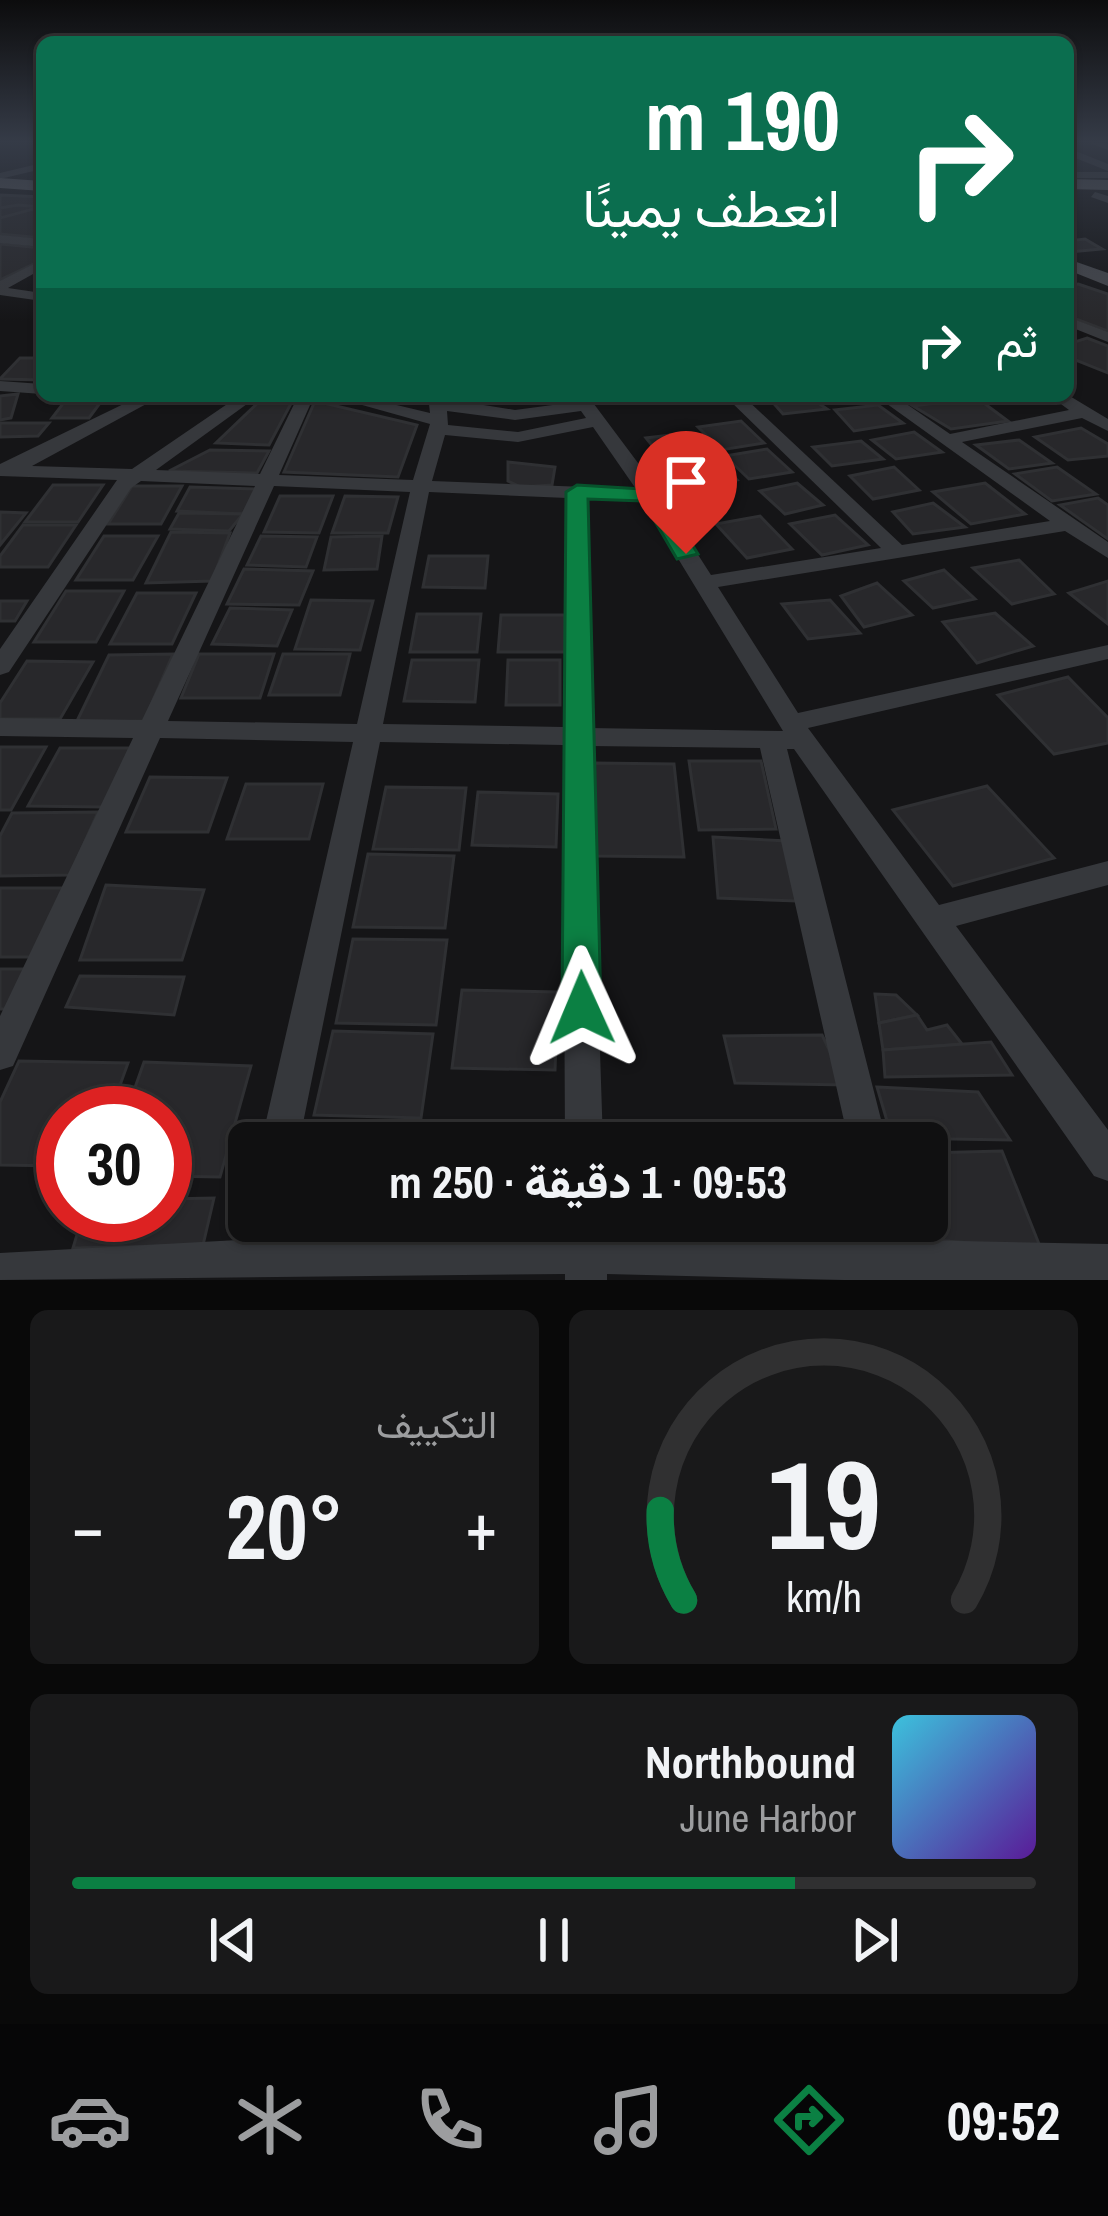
<!DOCTYPE html>
<html lang="ar">
<head>
<meta charset="utf-8">
<style>
  body { margin:0; font-family:"Archivo Narrow",Vazirmatn,sans-serif; background:#19191a; color:#f1f3f6; direction:rtl; height:100vh; display:flex; flex-direction:column; font-size:45px; white-space:nowrap }
  * { box-sizing:border-box; margin:0 }
  p { font-size:39px; color:#9c9d9f }
  .icon { flex:none; width:66px; height:66px; fill:none; stroke:currentColor; stroke-width:2; stroke-linecap:round; stroke-linejoin:round }
  .map { position:relative; height:1280px; overflow:hidden; direction:ltr }
  .details { display:flex; flex-direction:column; gap:30px; padding:30px; background:#090909; flex:1 }
  .details>* { flex:none }
  .top-card { position:absolute; left:36px; top:36px; width:1038px; height:366px; border-radius:18px; box-shadow:0 3px 9px #0004,0 0 0 3px #303031; direction:rtl; background:#0b6e4f; color:#fff; overflow:hidden }
  .speed { position:absolute; left:36px; top:1086px; display:flex; gap:24px; font-size:60px; font-weight:700; text-align:center }
  .speed>* { display:grid; place-content:center; width:156px; height:156px; border-radius:50%; background:#101011; box-shadow:0 3px 9px #0004,0 0 0 3px #303031; line-height:1 }
  .speed .limit { border:18px solid #d22; background:#fff; color:#111 }
  .pin { position:absolute; display:grid; place-items:center; width:102px; height:102px; color:#fff; margin:-123px -51px; border-radius:50% 50% 50% 0; rotate:-45deg; box-shadow:0 0 12px #0007 }
  .pin .icon { rotate:45deg }
  .me { position:absolute; width:132px; margin:-66px; rotate:359deg; stroke-linejoin:round; filter:drop-shadow(0 0 9px #0008) }
  .turn { display:flex; align-items:center; gap:42px; height:252px; padding:0 36px; font-size:54px }
  .turn .icon { width:156px; height:156px; stroke-width:2.5 }
  .turn b { display:block; font-size:84px; line-height:102px }
  .then { display:flex; align-items:center; height:114px; padding:0 36px; background:#0003; gap:24px; font-size:45px }
  .big { font-size:90px; font-weight:800; line-height:1.1 }
  .details .card { flex:1; display:flex; flex-direction:column; justify-content:center; gap:18px; min-width:0; padding:0 42px; border-radius:18px; background:#19191a }
  .details .dial { align-items:center; gap:0 }
  .dial svg { height:312px; overflow:visible; fill:none; stroke:#303031; stroke-width:7; stroke-linecap:round; text-anchor:middle }
  .dial text { fill:#f1f3f6; stroke:none }
  .song { display:flex; align-items:center; gap:36px }
  .cover { width:144px; height:144px; border-radius:18px; background:linear-gradient(135deg,hsl(190 70% 55%),hsl(270 70% 35%)) }
  .played { height:12px; border-radius:6px; background:linear-gradient(90deg,#0b8043 75%,#303031 75%) }
  .keys { display:flex; justify-content:space-around; direction:ltr }
  .heat { display:flex; justify-content:space-between; align-items:center; font-size:66px; direction:ltr }
  .details .tiles { flex:1; display:grid; gap:30px; grid-template-columns:1fr 1fr }
  .card:last-child { grid-column:span 2 }
  .trip { position:absolute; left:228px; top:1122px; width:720px; height:120px; border-radius:18px; background:#101011; box-shadow:0 3px 9px #0004,0 0 0 3px #303031; font-weight:800; line-height:120px; text-align:center; direction:rtl }
  .dock { display:flex; height:192px; justify-content:space-around; align-items:center; background:#060607; color:#9c9d9f }
  .dock .icon { width:84px; height:84px }
  .dock .current { color:#0b8043 }
  .dock b { font-size:54px; color:#f1f3f6 }
  .map>svg:first-child { display:block }
</style>
</head>
<body>
<div class="map">
<svg width="1108" height="1280" viewBox="0 0 1108 1280">
  <rect width="100%" height="100%" fill="#151517"/>
  <g fill="#28282b" stroke="#2f3033" stroke-width="3">
    <polygon points="0,195 42,197 42,238 0,234"/>
    <polygon points="18,205 41,207 0,218 0,208"/>
    <polygon points="1085,239 1102,249 1068,252 1068,241"/>
    <polygon points="0,244 42,248 42,260 0,280"/>
    <polygon points="1078,284 1108,294 1108,331 1068,316 1068,287"/>
    <polygon points="1087,338 1108,346 1108,373 1068,357 1068,344"/>
    <polygon points="20,358 42,358 42,380 0,379"/>
    <polygon points="18,394 11,418 0,420 0,396"/>
    <polygon points="265,396 295,396 269,445 216,443"/>
    <polygon points="808,396 827,409 783,414 769,398"/>
    <polygon points="977,398 1008,421 951,429 913,406"/>
    <polygon points="65,401 100,403 89,418 52,418"/>
    <polygon points="315,401 417,425 398,477 284,472"/>
    <polygon points="878,405 903,423 854,431 835,410"/>
    <polygon points="741,421 764,443 721,450 698,427"/>
    <polygon points="0,423 49,423 38,436 0,437"/>
    <polygon points="1081,428 1108,444 1108,456 1068,460 1035,437"/>
    <polygon points="914,432 942,452 896,459 872,440"/>
    <polygon points="687,433 703,452 662,458 646,438"/>
    <polygon points="1019,440 1052,463 1009,469 976,445"/>
    <polygon points="861,441 883,459 832,466 813,447"/>
    <polygon points="767,449 792,472 749,479 725,456"/>
    <polygon points="210,450 269,451 257,473 169,471"/>
    <polygon points="720,460 737,480 687,487 671,466"/>
    <polygon points="508,462 555,467 552,485 521,487 508,481"/>
    <polygon points="894,467 919,490 873,499 850,476"/>
    <polygon points="1057,467 1096,494 1052,501 1015,474"/>
    <polygon points="797,483 823,505 785,514 760,491"/>
    <polygon points="985,483 1025,514 971,524 933,492"/>
    <polygon points="53,485 103,485 78,522 25,522"/>
    <polygon points="132,486 182,486 161,524 108,524"/>
    <polygon points="190,487 256,489 243,514 177,511"/>
    <polygon points="280,496 333,496 319,533 264,532"/>
    <polygon points="345,496 398,497 388,533 332,533"/>
    <polygon points="1098,498 1108,505 1108,539 1060,505"/>
    <polygon points="933,503 965,527 913,534 893,512"/>
    <polygon points="0,512 26,513 0,545"/>
    <polygon points="179,513 243,514 229,531 170,529"/>
    <polygon points="835,515 868,545 822,555 790,524"/>
    <polygon points="760,516 792,549 747,558 716,524"/>
    <polygon points="23,525 76,525 48,567 0,567 0,556"/>
    <polygon points="171,532 230,533 212,581 146,583"/>
    <polygon points="104,536 158,536 133,580 76,580"/>
    <polygon points="261,536 317,537 306,567 247,565"/>
    <polygon points="382,536 377,569 324,570 331,537"/>
    <polygon points="429,556 488,556 485,588 423,587"/>
    <polygon points="1019,560 1054,594 1012,604 973,568"/>
    <polygon points="244,569 313,571 299,605 227,604"/>
    <polygon points="944,570 975,599 933,608 904,581"/>
    <polygon points="1108,581 1108,624 1069,593"/>
    <polygon points="877,583 912,615 864,627 841,596"/>
    <polygon points="66,591 124,591 96,642 34,642"/>
    <polygon points="137,593 196,593 172,644 110,644"/>
    <polygon points="311,600 373,601 360,650 295,649"/>
    <polygon points="830,600 860,633 808,639 782,604"/>
    <polygon points="0,601 27,601 15,621 0,621"/>
    <polygon points="230,608 292,610 277,646 212,644"/>
    <polygon points="995,613 1033,646 977,663 943,622"/>
    <polygon points="417,614 481,614 477,652 410,652"/>
    <polygon points="501,615 565,615 565,652 498,652"/>
    <polygon points="173,654 144,721 76,723 109,655"/>
    <polygon points="199,654 274,654 260,698 181,698"/>
    <polygon points="283,654 350,654 340,695 269,695"/>
    <polygon points="412,660 479,660 475,702 404,701"/>
    <polygon points="508,660 560,660 560,705 506,705"/>
    <polygon points="27,661 93,662 60,719 0,719 0,703"/>
    <polygon points="1068,677 1108,718 1108,743 1054,754 998,695"/>
    <polygon points="0,747 46,747 11,810 0,810"/>
    <polygon points="60,748 130,748 103,807 28,806"/>
    <polygon points="689,761 761,761 776,829 699,830"/>
    <polygon points="594,763 674,764 684,857 596,856"/>
    <polygon points="150,777 227,778 208,832 126,832"/>
    <polygon points="246,784 323,784 309,839 227,839"/>
    <polygon points="987,786 1054,858 953,886 893,810"/>
    <polygon points="386,787 466,788 459,850 373,849"/>
    <polygon points="478,792 558,794 556,847 472,845"/>
    <polygon points="98,812 70,875 0,876 0,836 12,813"/>
    <polygon points="713,837 787,841 796,901 718,898"/>
    <polygon points="368,854 454,856 445,928 353,927"/>
    <polygon points="106,885 204,890 182,960 80,960"/>
    <polygon points="0,888 69,888 36,957 0,957"/>
    <polygon points="353,939 447,940 436,1025 336,1023"/>
    <polygon points="0,969 34,969 15,1009 0,1009"/>
    <polygon points="80,976 184,977 174,1015 66,1007"/>
    <polygon points="462,990 558,992 555,1070 452,1068"/>
    <polygon points="875,994 896,995 917,1015 879,1023"/>
    <polygon points="917,1015 927,1030 947,1025 962,1044 883,1050 879,1023"/>
    <polygon points="333,1031 433,1034 421,1118 314,1115"/>
    <polygon points="822,1035 846,1085 735,1083 724,1036"/>
    <polygon points="991,1042 1012,1075 885,1077 883,1050"/>
    <polygon points="19,1061 128,1063 110,1113 63,1113 63,1166 0,1165 0,1102"/>
    <polygon points="144,1062 251,1066 220,1177 165,1176 165,1113 126,1113"/>
    <polygon points="877,1087 978,1092 1010,1140 892,1138"/>
    <polygon points="308,1133 415,1137 414,1143 306,1143"/>
    <polygon points="449,1135 557,1138 557,1143 448,1143"/>
    <polygon points="1002,1151 1041,1249 935,1240 927,1218 927,1153"/>
    <polygon points="214,1198 203,1245 73,1248 83,1215 165,1215 165,1199"/>
    <polygon points="288,1221 404,1221 402,1236 286,1232"/>
    <polygon points="439,1221 554,1221 554,1238 438,1234"/>
    <polygon points="622,1221 737,1221 739,1240 623,1235"/>
    <polygon points="754,1221 864,1221 868,1241 757,1239"/>
  </g>
  <g fill="none" stroke-linecap="round" stroke-linejoin="round">
    <g fill="#36383c" fill-rule="evenodd">
      <polygon points="1090,142 1108,144 1108,150 1092,144"/>
      <polygon points="1068,148 1108,164 1108,171 1068,155"/>
      <polygon points="42,163 42,169 0,179 0,173"/>
      <rect x="1068" y="172" width="40" height="6"/>
      <polygon points="1095,192 1108,196 1108,203 1091,197"/>
      <polygon points="0,235 42,239 42,247 0,243"/>
      <polygon points="42,260 42,269 8,288 42,293 42,301 0,295 0,281"/>
      <polygon points="1068,317 1108,332 1108,342 1068,326"/>
      <polygon points="0,381 42,384 42,394 0,391"/>
      <path d="M1068 395 1108 419V431L1082 418 962 442 1108 542V558L1065 531 718 587 798 713 1108 645V659L808 728 939 905 1108 861V885L956 926 1108 1130V1181L1094 1176 794 749H787L887 1143H849L760 748 590 746 603 1143H565L563 745 380 742 299 1143H261L353 742 160 738 13 1066 0 1070V1016L133 738 0 736V718L142 720 255 486 141 481 131 488 9 672 0 675V649L117 480 0 476V464L140 396H161L32 466 132 469 239 396H258L156 470 260 474 298 396H314L279 475 413 480 430 424 330 396H359L430 413 428 396 515 410 575 402 571 396H588L647 475 711 575 881 548 725 396H743L902 545 1050 521 876 396H895L950 434 1069 410 1050 396ZM447 411 515 420 581 411 586 418 518 432 448 425ZM593 427 636 489 432 481 445 435 518 442ZM274 486 410 492 357 724 168 721ZM429 492 567 498 563 727 383 724ZM587 498 643 501 783 731 589 728Z"/>
      <polygon points="249,1206 249,1221 283,1221 280,1238 565,1232 565,1221 605,1221 606,1232 869,1239 866,1221 906,1221 911,1240 1108,1244 1108,1280 844,1280 607,1274 607,1280 565,1280 565,1274 0,1280 0,1253 238,1240"/>
    </g>
    <polygon fill="#45474c" fill-rule="evenodd" points="1068,259 1108,273 1108,286 1068,270"/>
    <g fill="#53555a" fill-rule="evenodd">
      <polygon points="0,178 42,181 42,191 0,188"/>
      <polygon points="1068,179 1108,180 1108,190 1068,189"/>
    </g>
  </g>
  <linearGradient id="sky" x2="0" y2="1"><stop stop-color="#0c0c0d"/><stop offset="0.44" stop-color="#353b47"/><stop offset="1" stop-color="#353b47" stop-opacity="0"/></linearGradient>
  <rect width="1108" height="321" fill="url(#sky)"/>
  <polygon fill="#0b8043" stroke="#07532c" stroke-width="3" points="577,485 658,490 698,554 677,559 643,501 588,499 601,1008 596,1020 582,1025 568,1020 562,1008 566,492"/>
</svg>
<div class="speed"><div class="limit">30</div></div>
<div class="pin" style="left:686px;top:554px;background:#d93025"><svg class="icon" aria-label="arrive" viewBox="0 0 24 24"><path d="M6 21V4h12l-3 4 3 4H6"/></svg></div>
<svg class="me" style="left:582px;top:1008px" viewBox="-20 -20 40 40"><path d="M0-17L14 15 0 8-14 15z" fill="#0b8043" stroke="#fff" stroke-width="4"/></svg>
<div class="trip">09:53 · 1 دقيقة · 250 m</div>
<div class="top-card">
<div class="turn"><svg class="icon" aria-label="right" viewBox="0 0 24 24"><path d="M7 20v-9h11M14 6l5 5-5 5"/></svg><div><b>190 m</b>انعطف يمينًا</div></div>
<div class="then">ثم<svg class="icon" aria-label="right" viewBox="0 0 24 24"><path d="M7 20v-9h11M14 6l5 5-5 5"/></svg></div>
</div>
</div>
<section class="details">
<div class="tiles">
<div class="card dial"><svg viewBox="0 0 100 80">
<path d="M14 69A42 42 0 1 1 86 69"/>
<path d="M14 69A42 42 0 0 1 8 46" stroke="#0b8043"/>
<text x="50" y="56" font-size="32" font-weight="700">19</text>
<text x="50" y="72" font-size="11">km/h</text>
</svg></div>
<div class="card"><p>التكييف</p>
<div class="heat"><a>−</a><b class="big">20°</b><a>+</a></div>
</div>
<div class="card">
<div class="song"><i class="cover"></i><div><b>Northbound</b><p>June Harbor</p></div></div>
<div class="played"></div>
<div class="keys"><svg class="icon" aria-label="previous" viewBox="0 0 24 24"><path d="M18 5L8 12l10 7zM5 5v14"/></svg><svg class="icon" aria-label="pause" viewBox="0 0 24 24"><path d="M8 5v14M16 5v14"/></svg><svg class="icon" aria-label="next" viewBox="0 0 24 24"><path d="M6 5l10 7-10 7zM19 5v14"/></svg></div>
</div>
</div>
</section>
<nav class="dock">
<b>09:52</b>
<svg class="icon current" aria-label="directions" viewBox="0 0 24 24"><path d="M12 3l9 9-9 9-9-9zM9 14v-3h6M13 9l2 2-2 2"/></svg>
<svg class="icon" aria-label="music" viewBox="0 0 24 24"><path d="M9 18V5l10-2v13"/><circle cx="6" cy="18" r="3"/><circle cx="16" cy="16" r="3"/></svg>
<svg class="icon" aria-label="phone" viewBox="0 0 24 24"><path d="M5 4h4l2 5-3 2q2 4 5 5l2-3 5 2v4C11 20 4 13 5 4z"/></svg>
<svg class="icon" aria-label="climate" viewBox="0 0 24 24"><path d="M12 3v18M4 7l16 10M4 17L20 7"/></svg>
<svg class="icon" aria-label="car" viewBox="0 0 24 24"><path d="M5 17H2v-5l4-1 3-4h7l3 4 3 1v5h-3M9 17h6M6 11h13"/><circle cx="7" cy="17" r="2"/><circle cx="17" cy="17" r="2"/></svg>
</nav>
</body>
</html>
